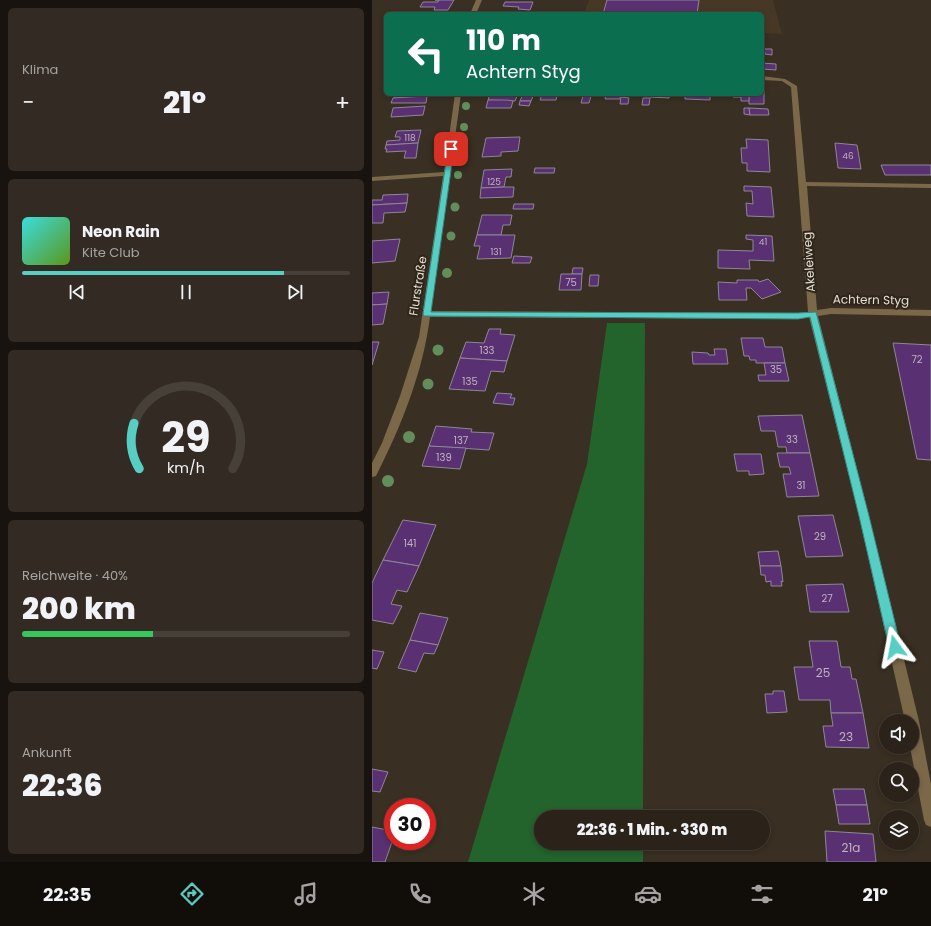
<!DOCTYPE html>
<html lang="de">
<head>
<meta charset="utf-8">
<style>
  body { margin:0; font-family:Poppins,sans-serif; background:#332b23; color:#f1f3f6; height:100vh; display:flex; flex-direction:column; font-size:15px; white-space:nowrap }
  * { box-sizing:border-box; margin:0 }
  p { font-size:13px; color:#a6a4a2 }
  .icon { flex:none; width:22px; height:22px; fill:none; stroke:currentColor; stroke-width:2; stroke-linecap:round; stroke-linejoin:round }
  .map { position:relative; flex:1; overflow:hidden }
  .panel { display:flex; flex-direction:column; gap:8px; padding:8px; background:#18130e; width:372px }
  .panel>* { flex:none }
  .hud { position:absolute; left:12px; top:12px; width:380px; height:84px; border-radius:6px; box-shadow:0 2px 6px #0003,0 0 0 1px #474039; background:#0b6e4f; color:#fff; overflow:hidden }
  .buttons { position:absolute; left:507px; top:714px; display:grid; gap:8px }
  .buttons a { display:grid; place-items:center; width:40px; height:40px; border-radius:50%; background:#2b231a; box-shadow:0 2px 6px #0003,0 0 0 1px #474039; font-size:20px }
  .speed { position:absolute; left:12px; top:798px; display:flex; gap:8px; font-size:20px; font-weight:700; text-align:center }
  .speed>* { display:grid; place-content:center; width:52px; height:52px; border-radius:50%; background:#2b231a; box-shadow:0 2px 6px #0003,0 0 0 1px #474039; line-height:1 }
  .speed .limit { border:6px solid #d22; background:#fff; color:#111 }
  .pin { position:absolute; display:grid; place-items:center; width:34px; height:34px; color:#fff; margin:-17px; border-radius:8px; box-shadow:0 2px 6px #0006 }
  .me { position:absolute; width:44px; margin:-22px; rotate:347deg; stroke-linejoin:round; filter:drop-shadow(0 0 3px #0008) }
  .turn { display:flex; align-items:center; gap:14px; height:84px; padding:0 16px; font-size:18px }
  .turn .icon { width:52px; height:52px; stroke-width:2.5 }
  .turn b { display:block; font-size:28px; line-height:34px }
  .big { font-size:30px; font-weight:800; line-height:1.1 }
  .panel .widget { flex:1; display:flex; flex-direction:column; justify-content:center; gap:6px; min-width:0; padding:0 14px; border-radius:6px; background:#332b23 }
  .panel .dial { align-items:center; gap:0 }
  .dial svg { height:104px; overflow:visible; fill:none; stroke:#474039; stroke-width:7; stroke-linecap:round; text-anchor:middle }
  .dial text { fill:#f1f3f6; stroke:none }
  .song { display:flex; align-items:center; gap:12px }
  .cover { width:48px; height:48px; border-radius:6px; background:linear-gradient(135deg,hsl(180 70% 55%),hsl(90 70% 35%)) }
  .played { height:4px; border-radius:2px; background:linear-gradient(90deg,#56cec3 80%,#474039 80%) }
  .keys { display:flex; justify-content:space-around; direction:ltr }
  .heat { display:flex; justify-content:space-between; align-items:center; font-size:22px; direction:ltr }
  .charge { height:6px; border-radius:3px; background:linear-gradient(90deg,#34c759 40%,#474039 0) }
  .trip { position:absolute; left:162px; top:810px; width:236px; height:40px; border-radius:20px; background:#2b231a; box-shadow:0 2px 6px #0003,0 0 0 1px #474039; font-weight:800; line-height:40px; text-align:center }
  .menu { display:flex; height:64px; justify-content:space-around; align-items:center; background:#110e0a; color:#a6a4a2 }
  .menu .icon { width:28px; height:28px }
  .menu .current { color:#56cec3 }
  .menu b { font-size:18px; color:#f1f3f6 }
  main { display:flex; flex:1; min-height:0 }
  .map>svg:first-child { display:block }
</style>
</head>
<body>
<main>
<section class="panel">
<div class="widget"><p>Klima</p>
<div class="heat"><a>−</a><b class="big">21°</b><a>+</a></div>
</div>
<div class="widget">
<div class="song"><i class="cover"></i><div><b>Neon Rain</b><p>Kite Club</p></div></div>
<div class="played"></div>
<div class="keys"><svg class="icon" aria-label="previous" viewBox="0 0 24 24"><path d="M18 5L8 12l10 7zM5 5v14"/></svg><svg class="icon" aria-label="pause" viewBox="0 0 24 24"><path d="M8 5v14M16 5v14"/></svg><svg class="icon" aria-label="next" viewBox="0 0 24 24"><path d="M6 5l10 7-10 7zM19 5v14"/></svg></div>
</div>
<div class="widget dial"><svg viewBox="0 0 100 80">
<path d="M14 69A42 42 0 1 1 86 69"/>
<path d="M14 69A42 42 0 0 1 10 34" stroke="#56cec3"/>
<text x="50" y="56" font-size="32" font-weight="700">29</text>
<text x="50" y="72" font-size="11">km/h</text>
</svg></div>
<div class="widget"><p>Reichweite · 40%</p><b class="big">200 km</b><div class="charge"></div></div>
<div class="widget"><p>Ankunft</p><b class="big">22:36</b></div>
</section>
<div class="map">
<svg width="559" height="862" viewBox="0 0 559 862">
  <rect width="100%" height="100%" fill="#392f22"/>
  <polygon fill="#463825" points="190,0 401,0 410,34 390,33 390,14 212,14 217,0"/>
  <polygon fill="#23632c" points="235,323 273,323 271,817 169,817 169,843 271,843 271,862 96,862 215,464"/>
  <g fill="#593172" stroke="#8f8696">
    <polygon points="63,0 82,0 76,10 62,10 63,7 48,7 51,2 66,2 67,0"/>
    <polygon points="235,0 327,0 325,14 231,14"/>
    <polygon points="133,2 161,2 158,10 146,9 147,7 131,6"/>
    <polygon points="392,49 400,49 400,55 393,54"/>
    <polygon points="390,63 404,64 404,70 390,69"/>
    <polygon points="390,89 392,89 392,104 377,104 377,94 390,94"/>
    <polygon points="23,94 56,94 55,96 22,98"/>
    <polygon points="118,94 146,94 143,101 116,100"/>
    <polygon points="151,94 162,94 159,101 148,101"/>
    <polygon points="170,94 190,94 189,96 185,96 184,100 168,100"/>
    <polygon points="234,94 249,94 248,99 233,99"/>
    <polygon points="279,94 298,94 297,98 278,97"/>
    <polygon points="313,94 338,94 338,100 313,99"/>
    <polygon points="361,94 377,94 377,101 369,101 369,97 361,97"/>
    <polygon points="55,96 54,103 19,103 21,98"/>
    <polygon points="211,96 219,96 217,103 209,103"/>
    <polygon points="249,97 257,98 256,104 248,104"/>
    <polygon points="271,98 278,98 277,105 270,105"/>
    <polygon points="116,100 135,100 141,101 139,108 114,108"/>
    <polygon points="148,101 159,101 157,106 147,105"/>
    <polygon points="53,106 51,115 19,117 21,108"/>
    <polygon points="372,108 377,108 378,115 372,114"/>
    <polygon points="377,108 396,109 397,115 378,115"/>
    <polygon points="49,130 46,143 14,145 15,141 28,140 28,137 23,137 25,131"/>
    <polygon points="148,137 146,151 129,152 129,156 110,157 114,138"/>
    <polygon points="374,139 396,140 398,172 375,171 375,163 370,163 369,148 375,148"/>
    <polygon points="46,143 44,158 32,158 34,151 14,152 15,149 13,149 14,145"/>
    <polygon points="463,143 485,145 489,169 466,168"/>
    <polygon points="509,165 559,165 559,175 513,175"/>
    <polygon points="163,168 183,168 182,173 162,173"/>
    <polygon points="140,169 139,177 134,177 132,187 109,188 112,170"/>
    <polygon points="372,186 399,187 402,217 375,216 374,203 381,204 380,191 372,191"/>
    <polygon points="132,187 142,187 141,197 108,198 109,188"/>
    <polygon points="36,194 35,203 0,205 0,200 10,200 11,195"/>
    <polygon points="35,203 33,212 12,213 11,223 0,223 0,205"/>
    <polygon points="142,204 162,204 161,209 141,209"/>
    <polygon points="110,215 140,215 138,225 131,225 129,235 105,235"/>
    <polygon points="105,235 143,235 139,258 105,259 108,246 102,246"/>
    <polygon points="374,235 400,236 402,261 377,260 378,269 346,268 346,250 381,251 381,240 374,239"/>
    <polygon points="28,239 23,261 0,263 0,241"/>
    <polygon points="142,256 160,257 158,263 140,263"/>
    <polygon points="201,268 211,268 210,274 200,274"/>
    <polygon points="189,274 210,274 209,290 187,290"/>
    <polygon points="218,275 227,275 226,286 217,286"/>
    <polygon points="396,279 409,292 390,299 379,288 374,288 375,300 347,300 346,282 365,283 365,280 386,280 387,282"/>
    <polygon points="17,292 15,304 0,305 0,293"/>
    <polygon points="15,304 11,324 0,325 0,305"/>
    <polygon points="117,329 129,329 128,334 143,335 135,361 88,358 94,342 112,343"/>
    <polygon points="369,338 391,338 393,347 410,347 413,363 384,363 384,360 378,360 377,356 372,356"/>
    <polygon points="0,342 7,342 0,365"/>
    <polygon points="521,343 559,345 559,460 545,459"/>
    <polygon points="342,349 354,349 356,364 321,364 320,352 336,353 337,355 343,355"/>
    <polygon points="88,358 135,361 132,372 119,371 113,391 77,389"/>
    <polygon points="392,363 413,363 417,381 387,381 386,375 394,375"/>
    <polygon points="125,393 140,394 138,398 143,398 141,405 121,403"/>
    <polygon points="430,415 438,453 415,453 414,447 406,447 403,431 389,431 386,416"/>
    <polygon points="64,426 100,429 99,432 122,433 117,450 57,446"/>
    <polygon points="57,446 94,448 88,469 50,466"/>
    <polygon points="405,453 438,453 447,496 415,497 411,474 419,474 417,467 408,467"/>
    <polygon points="362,454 389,454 392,474 377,475 377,471 365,471"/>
    <polygon points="461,515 471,556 434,557 426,516"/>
    <polygon points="31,520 64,525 47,566 11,560"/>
    <polygon points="406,551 409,566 388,566 386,552"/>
    <polygon points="11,560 47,566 35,592 25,590 19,604 30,606 21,624 0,620 0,583"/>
    <polygon points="388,566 409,566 411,582 409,581 410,586 399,586 399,581 394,582 393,575 389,575"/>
    <polygon points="471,584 477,612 438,612 434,585"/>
    <polygon points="48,613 76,618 66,645 38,640"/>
    <polygon points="38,640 66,645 62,654 52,653 44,672 26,668"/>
    <polygon points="437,641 465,641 469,667 478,667 480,679 484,679 491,713 459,713 458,700 427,700 422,667 441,667"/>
    <polygon points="0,650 12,652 5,669 0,668"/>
    <polygon points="401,691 412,691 415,712 395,713 393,694 401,694"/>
    <polygon points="459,713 491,713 497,748 454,747 451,726 461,726"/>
    <polygon points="0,769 16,772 8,792 0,791"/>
    <polygon points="461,789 492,789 495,805 464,805"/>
    <polygon points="464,805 495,805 498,824 467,824"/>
    <polygon points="0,827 21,831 21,839 13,862 0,862"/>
    <polygon points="453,831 501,834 504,862 455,862"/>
  </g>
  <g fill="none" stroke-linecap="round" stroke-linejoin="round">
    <g fill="#7b6849" fill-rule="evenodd">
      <polygon points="104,0 110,0 104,14 98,14"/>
      <path d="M390 76 413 79 425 86 434 182 559 184V188L435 186 445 310 459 308 559 310V316L459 314 446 316 497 516 547 721 559 784V827L554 825 552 820 538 747H540V721H533L487 516 437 317 426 319 58 317C51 372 29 427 4 476L0 477V463L10 443 28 396 47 337 71 176 0 181V177L72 172 83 94H89L59 311 426 313 436 312 419 87 410 81 390 80Z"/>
    </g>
  </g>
  <g fill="#618e5a">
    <circle cx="94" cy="106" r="4"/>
    <circle cx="92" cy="127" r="4"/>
    <circle cx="90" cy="147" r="4"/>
    <circle cx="86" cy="175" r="4"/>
    <circle cx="83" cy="207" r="4.5"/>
    <circle cx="79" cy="236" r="4.5"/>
    <circle cx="75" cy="273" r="5"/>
    <circle cx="66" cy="350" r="5.5"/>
    <circle cx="56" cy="384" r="5.5"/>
    <circle cx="37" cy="437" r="6"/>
    <circle cx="16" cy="481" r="6"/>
  </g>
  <polygon fill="#56cec3" stroke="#38867f" points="79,147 82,149 59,312 426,313 444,312 497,516 529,647 527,651 523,653 519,651 517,647 487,516 438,317 426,319 52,316 51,314 76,149"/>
  <g text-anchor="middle" stroke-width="4" stroke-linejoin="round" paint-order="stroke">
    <g font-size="9" fill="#c1b3bc">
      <text x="38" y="141">118</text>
      <text x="476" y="159">46</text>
      <text x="122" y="185">125</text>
      <text x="391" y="245">41</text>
      <text x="124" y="255">131</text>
    </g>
    <g font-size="10" fill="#c1b3bc">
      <text x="199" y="286">75</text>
      <text x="115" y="354">133</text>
      <text x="545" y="363">72</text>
      <text x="404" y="373">35</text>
      <text x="98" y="385">135</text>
      <text x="420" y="443">33</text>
      <text x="89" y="444">137</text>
      <text x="72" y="461">139</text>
      <text x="429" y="489">31</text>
      <text x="448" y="540">29</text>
      <text x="38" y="547">141</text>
      <text x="455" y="602">27</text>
    </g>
    <g font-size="12" fill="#e4ded5" stroke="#2f2518">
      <text transform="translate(437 262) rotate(-94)" y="4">Akeleiweg</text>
      <text transform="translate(46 286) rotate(-81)" y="4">Flurstraße</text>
      <text transform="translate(499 300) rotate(1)" y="4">Achtern Styg</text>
    </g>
    <g font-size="12" fill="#c1b3bc">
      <text x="451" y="677">25</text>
      <text x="474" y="741">23</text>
      <text x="479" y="852">21a</text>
    </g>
  </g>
</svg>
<div class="buttons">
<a><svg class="icon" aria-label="sound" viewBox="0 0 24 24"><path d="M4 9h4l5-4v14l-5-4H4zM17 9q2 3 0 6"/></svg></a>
<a><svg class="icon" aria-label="search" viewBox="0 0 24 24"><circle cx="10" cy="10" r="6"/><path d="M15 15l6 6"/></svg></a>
<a><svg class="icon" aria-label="layers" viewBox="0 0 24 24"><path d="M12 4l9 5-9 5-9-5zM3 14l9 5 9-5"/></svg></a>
</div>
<div class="speed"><div class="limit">30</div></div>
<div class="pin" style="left:79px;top:149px;background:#d93025"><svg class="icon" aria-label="arrive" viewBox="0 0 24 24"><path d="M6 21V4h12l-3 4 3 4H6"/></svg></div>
<svg class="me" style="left:523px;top:647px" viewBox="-20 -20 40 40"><path d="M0-17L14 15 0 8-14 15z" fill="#56cec3" stroke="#fff" stroke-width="4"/></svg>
<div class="trip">22:36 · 1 Min. · 330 m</div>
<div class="hud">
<div class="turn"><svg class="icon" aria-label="left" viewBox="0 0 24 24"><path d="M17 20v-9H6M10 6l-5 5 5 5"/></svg><div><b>110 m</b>Achtern Styg</div></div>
</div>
</div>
</main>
<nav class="menu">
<b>22:35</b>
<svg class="icon current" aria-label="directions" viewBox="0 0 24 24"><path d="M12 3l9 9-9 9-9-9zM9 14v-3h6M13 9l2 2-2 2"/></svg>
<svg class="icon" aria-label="music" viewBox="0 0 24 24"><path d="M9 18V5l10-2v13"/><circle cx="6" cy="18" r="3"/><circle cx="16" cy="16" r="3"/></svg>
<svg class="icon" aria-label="phone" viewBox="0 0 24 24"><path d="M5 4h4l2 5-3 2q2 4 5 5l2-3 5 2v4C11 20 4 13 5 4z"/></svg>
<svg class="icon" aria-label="climate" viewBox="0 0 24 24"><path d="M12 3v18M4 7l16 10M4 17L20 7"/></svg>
<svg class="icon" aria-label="car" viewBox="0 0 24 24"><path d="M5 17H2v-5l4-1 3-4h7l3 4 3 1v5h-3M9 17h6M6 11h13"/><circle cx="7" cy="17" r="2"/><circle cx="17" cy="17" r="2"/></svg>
<svg class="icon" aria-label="filters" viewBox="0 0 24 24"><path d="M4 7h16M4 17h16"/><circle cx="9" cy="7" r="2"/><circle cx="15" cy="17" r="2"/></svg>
<b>21°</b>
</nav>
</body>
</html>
